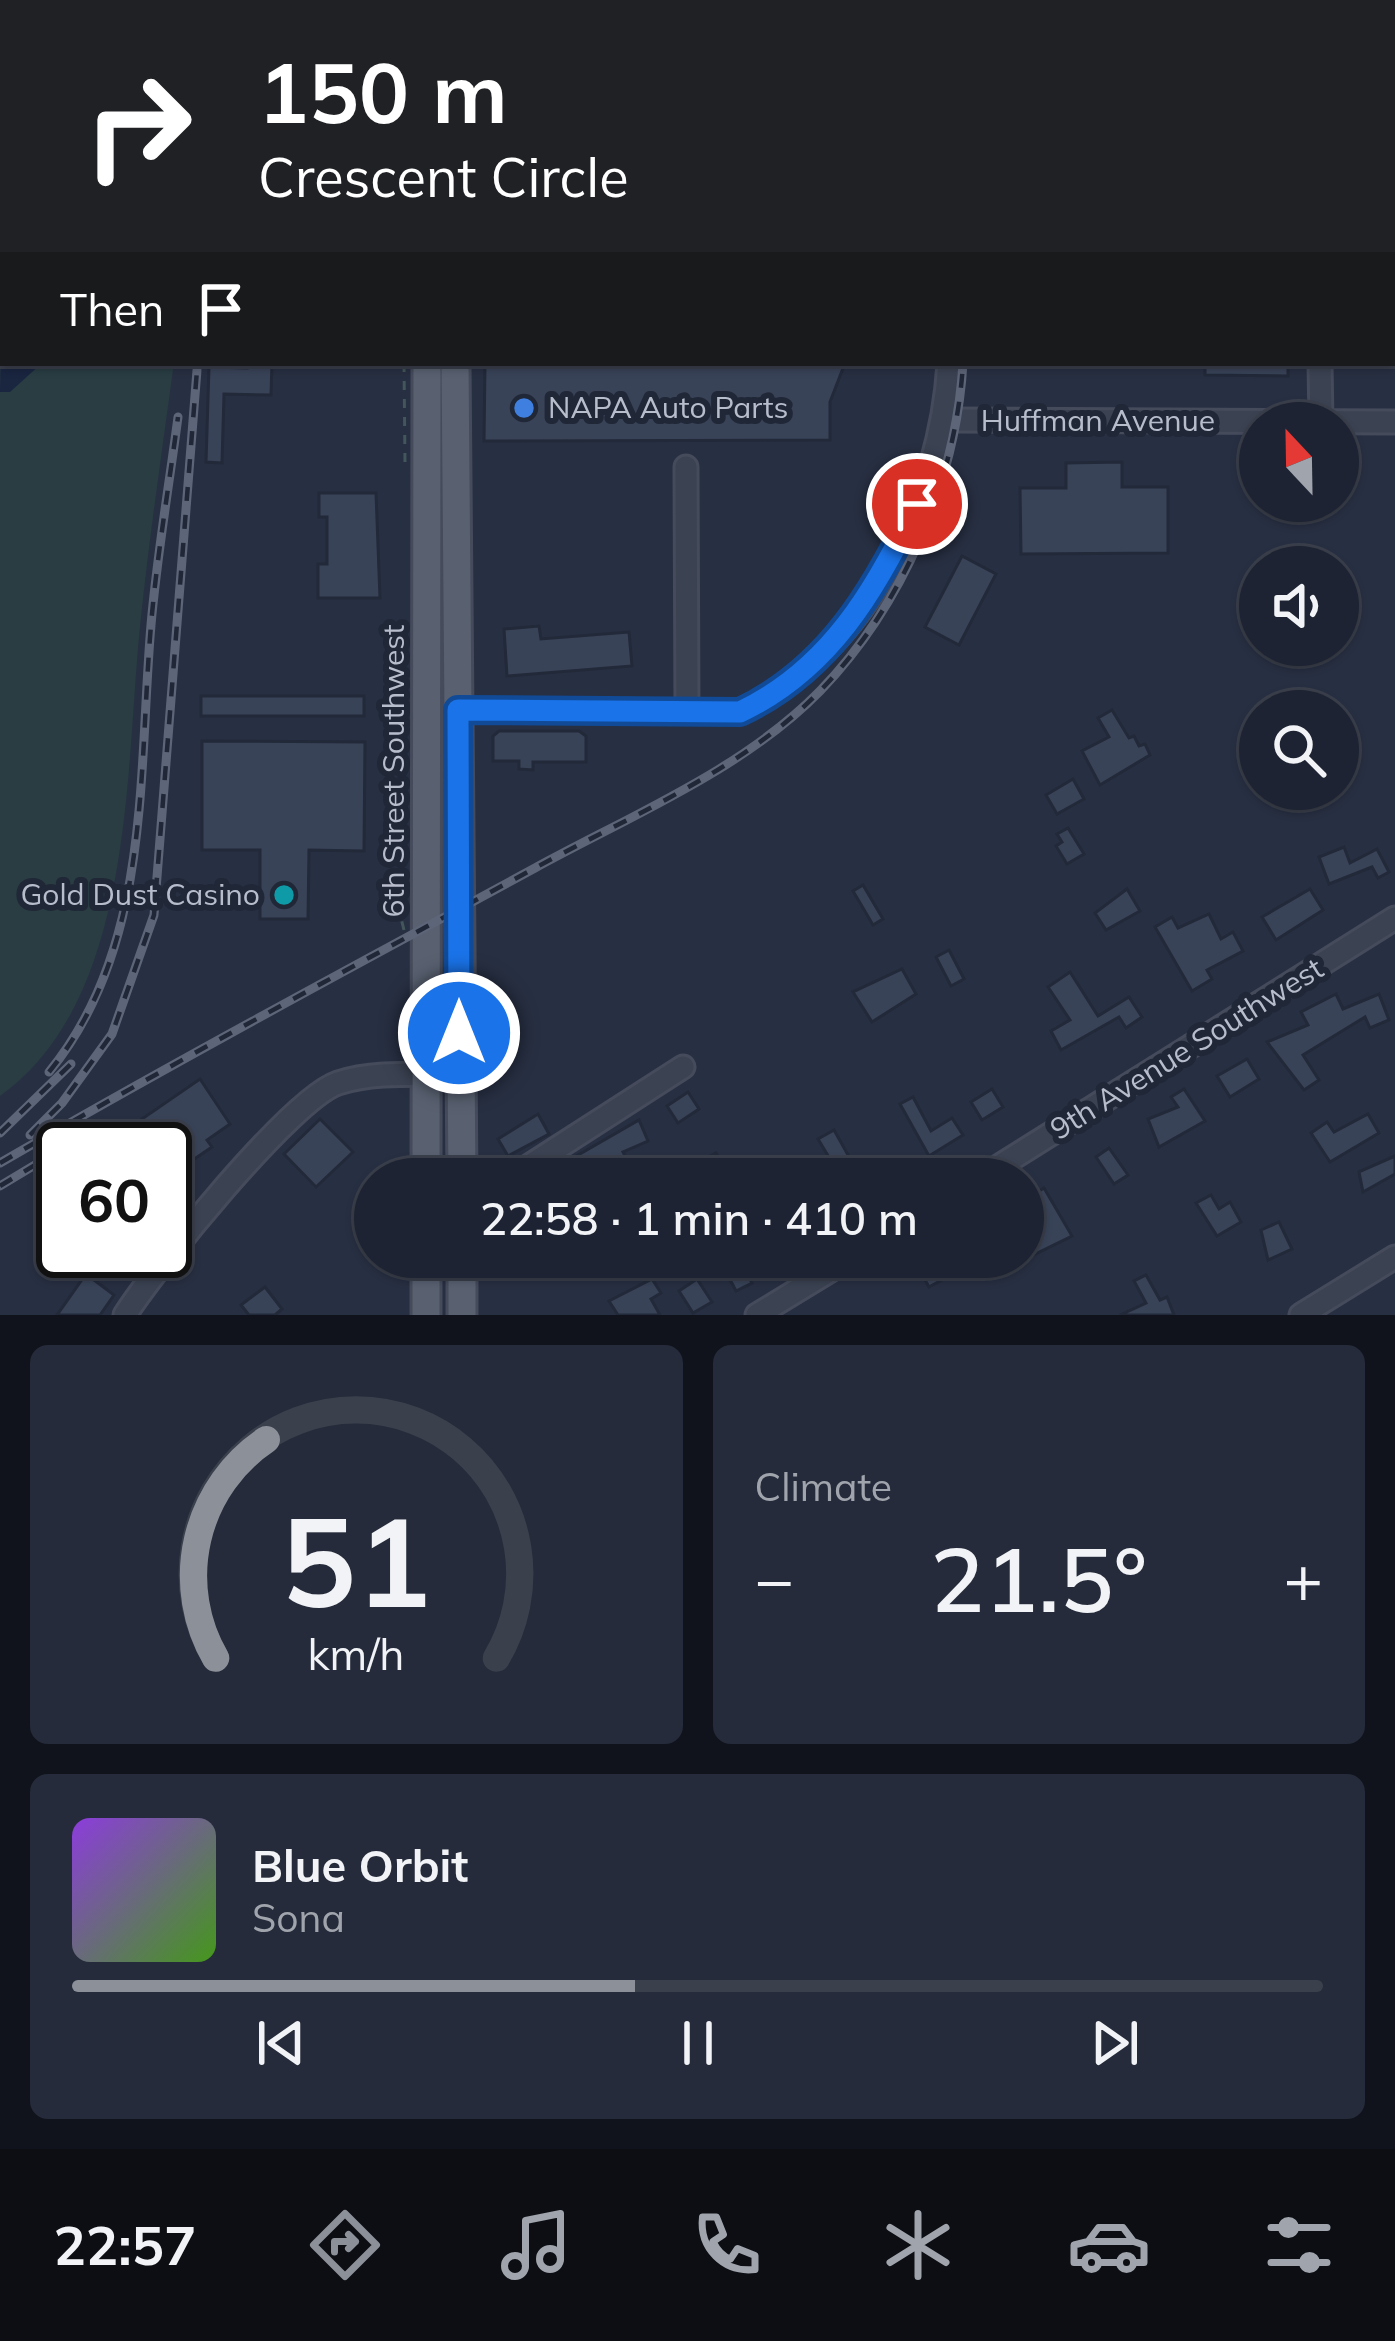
<!DOCTYPE html>
<html lang="en">
<head>
<meta charset="utf-8">
<style>
  body { margin:0; font-family:Mulish,sans-serif; background:#252b3a; color:#f1f3f6; height:100vh; display:flex; flex-direction:column; font-size:45px; white-space:nowrap }
  * { box-sizing:border-box; margin:0 }
  p { font-size:39px; color:#a0a4ac }
  .icon { flex:none; width:66px; height:66px; fill:none; stroke:currentColor; stroke-width:2; stroke-linecap:round; stroke-linejoin:round }
  .map { position:relative; height:1315px; overflow:hidden }
  .details { display:flex; flex-direction:column; gap:30px; padding:30px; background:#10131c; flex:1 }
  .details>* { flex:none }
  .banner { position:absolute; left:0px; top:0px; width:1395px; height:366px; box-shadow:0 3px 9px #0004,0 0 0 3px #3b404d; background:#202124; color:#fff; overflow:hidden }
  .needle { width:78px; rotate:338deg }
  .buttons { position:absolute; left:1239px; top:402px; display:grid; gap:24px }
  .buttons a { display:grid; place-items:center; width:120px; height:120px; border-radius:50%; background:#1d2332; box-shadow:0 3px 9px #0004,0 0 0 3px #3b404d; font-size:60px }
  .speed { position:absolute; left:36px; top:1122px; display:flex; gap:24px; font-size:60px; font-weight:700; text-align:center }
  .speed>* { display:grid; place-content:center; width:156px; height:156px; border-radius:50%; background:#1d2332; box-shadow:0 3px 9px #0004,0 0 0 3px #3b404d; line-height:1 }
  .speed .limit { border:6px solid #111; border-radius:18px; background:#fff; color:#111 }
  .pin { position:absolute; display:grid; place-items:center; width:102px; height:102px; color:#fff; margin:-51px; border:6px solid #fff; border-radius:50%; box-shadow:0 3px 12px #0007 }
  .me { position:absolute; width:132px; margin:-66px; rotate:0deg; stroke-linejoin:round; filter:drop-shadow(0 0 9px #0008) }
  .turn { display:flex; align-items:center; gap:42px; height:252px; padding:0 60px; font-size:54px }
  .turn .icon { width:156px; height:156px; stroke-width:2.5 }
  .turn b { display:block; font-size:84px; line-height:102px }
  .then { display:flex; align-items:center; height:114px; padding:0 60px; background:#0003; gap:24px; font-size:45px }
  .big { font-size:90px; font-weight:600; line-height:1.1 }
  .details .tile { flex:1; display:flex; flex-direction:column; justify-content:center; gap:18px; min-width:0; padding:0 42px; border-radius:18px; background:#252b3a }
  .details .dial { align-items:center; gap:0 }
  .dial svg { height:312px; overflow:visible; fill:none; stroke:#3b404d; stroke-width:7; stroke-linecap:round; text-anchor:middle }
  .dial text { fill:#f1f3f6; stroke:none }
  .song { display:flex; align-items:center; gap:36px }
  .cover { width:144px; height:144px; border-radius:18px; background:linear-gradient(135deg,hsl(270 70% 55%),hsl(100 70% 35%)) }
  .played { height:12px; border-radius:6px; background:linear-gradient(90deg,#8c9099 45%,#3b404d 45%) }
  .keys { display:flex; justify-content:space-around; direction:ltr }
  .heat { display:flex; justify-content:space-between; align-items:center; font-size:66px; direction:ltr }
  .details .tiles { flex:1; display:grid; gap:30px; grid-template-columns:1fr 1fr }
  .tile:last-child { grid-column:span 2 }
  .trip { position:absolute; left:354px; top:1158px; width:690px; height:120px; border-radius:60px; background:#1d2332; box-shadow:0 3px 9px #0004,0 0 0 3px #3b404d; font-weight:600; line-height:120px; text-align:center }
  .tab-bar { display:flex; height:192px; justify-content:space-around; align-items:center; background:#0c0e14; color:#a0a4ac }
  .tab-bar .icon { width:84px; height:84px }
  .tab-bar .on { color:#8c9099 }
  .tab-bar b { font-size:54px; color:#f1f3f6 }
  .map>svg:first-child { display:block }
</style>
</head>
<body>
<div class="map">
<svg width="1395" height="1315" viewBox="0 0 1395 1315">
  <rect width="100%" height="100%" fill="#272f42"/>
  <path fill="#293d43" d="M0 99 3 363H174C162 451 149 539 140 627 125 776 134 1000 0 1096Z"/>
  <polygon fill="#1a2540" points="3,243 3,363 42,363 10,392 0,392"/>
  <g fill="#394358" stroke="#222939" stroke-width="3">
    <polygon points="247,363 272,363 271,395 224,394 222,463 206,462 209,367 247,368"/>
    <polygon points="485,363 845,363 830,402 830,440 484,441"/>
    <polygon points="1205,363 1288,363 1288,376 1205,375"/>
    <polygon points="1122,462 1122,487 1168,487 1168,553 1021,554 1020,488 1066,488 1066,463"/>
    <polygon points="319,493 376,493 380,598 318,598 318,564 327,564 327,517 319,517"/>
    <polygon points="962,556 996,574 959,645 925,627"/>
    <polygon points="539,626 541,639 629,632 632,666 507,676 504,629"/>
    <rect x="201" y="696" width="163" height="20"/>
    <polygon points="1112,710 1129,738 1134,736 1139,746 1145,744 1150,755 1100,785 1082,751 1109,737 1098,718"/>
    <polygon points="499,731 579,731 586,736 586,762 533,762 533,770 519,769 519,761 493,761 493,736"/>
    <polygon points="202,741 365,742 364,851 309,850 308,919 260,919 260,850 202,850"/>
    <polygon points="1073,779 1084,799 1057,814 1046,795"/>
    <polygon points="1068,828 1084,854 1067,864 1056,846 1062,842 1057,834"/>
    <polygon points="1344,847 1350,863 1377,849 1389,872 1378,878 1372,867 1329,884 1319,857"/>
    <polygon points="863,885 883,919 873,925 853,891"/>
    <polygon points="1127,889 1140,911 1106,930 1095,913"/>
    <polygon points="1310,889 1323,910 1276,940 1262,917"/>
    <polygon points="1209,914 1221,939 1233,932 1243,951 1207,970 1212,979 1192,991 1155,927 1172,917 1178,928"/>
    <polygon points="949,950 964,979 951,986 936,957"/>
    <polygon points="902,969 916,994 872,1022 853,992"/>
    <polygon points="1070,972 1098,1016 1129,997 1142,1017 1126,1028 1119,1017 1061,1050 1051,1031 1070,1020 1048,987"/>
    <polygon points="1336,994 1343,1009 1379,994 1389,1020 1370,1028 1365,1017 1303,1055 1319,1080 1304,1090 1267,1042 1308,1025 1301,1012"/>
    <polygon points="1247,1059 1259,1079 1230,1097 1217,1076"/>
    <polygon points="200,1079 230,1124 207,1140 212,1147 165,1179 165,1149 135,1149 123,1132"/>
    <polygon points="992,1089 1003,1107 982,1120 971,1102"/>
    <polygon points="1184,1089 1205,1121 1159,1147 1148,1119 1178,1107 1171,1097"/>
    <polygon points="688,1092 699,1109 678,1123 667,1106"/>
    <polygon points="913,1097 931,1131 952,1118 963,1135 929,1156 900,1104"/>
    <polygon points="538,1114 549,1134 508,1156 498,1139"/>
    <polygon points="1368,1114 1379,1133 1330,1162 1311,1133 1327,1122 1334,1132"/>
    <polygon points="320,1119 353,1152 316,1187 284,1154"/>
    <polygon points="639,1120 648,1141 623,1152 629,1163 584,1179 555,1179 570,1170 566,1162"/>
    <polygon points="834,1130 857,1171 842,1179 818,1139"/>
    <polygon points="1109,1148 1128,1175 1114,1184 1096,1157"/>
    <polygon points="716,1153 724,1166 705,1179 653,1179 647,1169 661,1161 671,1176"/>
    <polygon points="1395,1156 1395,1174 1363,1192 1359,1172"/>
    <polygon points="1044,1188 1072,1236 1023,1260 1023,1201"/>
    <polygon points="1211,1195 1219,1209 1230,1202 1241,1222 1217,1236 1196,1203"/>
    <polygon points="1279,1222 1292,1249 1268,1260 1261,1230"/>
    <polygon points="932,1257 964,1257 969,1265 929,1287 917,1265"/>
    <polygon points="740,1259 752,1283 736,1291 724,1268"/>
    <polygon points="86,1274 114,1295 100,1315 57,1315"/>
    <polygon points="1146,1275 1160,1300 1167,1297 1174,1315 1120,1315 1146,1303 1134,1281"/>
    <polygon points="652,1279 661,1293 651,1299 660,1315 618,1315 609,1301"/>
    <polygon points="697,1279 712,1302 693,1313 679,1291"/>
    <polygon points="265,1287 282,1309 275,1315 249,1315 241,1305"/>
  </g>
  <g fill="none" stroke-linecap="round" stroke-linejoin="round">
    <defs>
      <g id="minor">
        <polyline points="181,0 182,3"/>
        <polyline points="806,0 809,3"/>
        <polyline points="536,3 539,0"/>
        <polyline points="0,73 3,72"/>
        <polyline points="1320,363 1321,422"/>
        <polyline points="945,420 1395,422"/>
        <polyline points="686,467 687,712"/>
        <path d="M458 710 740 712C867 652 941 498 949 363"/>
        <polyline points="509,1179 683,1067"/>
        <polyline points="979,1179 1395,918"/>
        <path d="M125 1315C155 1268 291 1099 338 1083 375 1071 421 1075 459 1074"/>
        <polyline points="757,1315 852,1257"/>
        <polyline points="1301,1315 1395,1257"/>
      </g>
      <g id="major">
        <polyline points="425,0 425,3"/>
        <polyline points="452,0 452,3"/>
        <polyline points="455,363 462,1179"/>
        <polyline points="426,1179 427,363"/>
        <polyline points="426,1257 426,1315"/>
        <polyline points="462,1315 462,1257"/>
      </g>
    </defs>
    <use href="#minor" stroke="#454b5b" stroke-width="27"/>
    <use href="#major" stroke="#454b5b" stroke-width="33"/>
    <g stroke="#42565b" stroke-width="3" stroke-dasharray="9 9" stroke-linecap="butt">
      <polyline points="404,363 405,463"/>
      <polyline points="404,930 400,914 405,893"/>
    </g>
    <use href="#minor" stroke="#3b4252" stroke-width="21"/>
    <use href="#major" stroke="#596171" stroke-width="27"/>
    <defs>
      <g id="rail">
        <polyline points="838,0 842,3"/>
        <polyline points="933,0 942,3"/>
        <polyline points="1392,46 1395,46"/>
        <polyline points="1392,211 1395,211"/>
        <path d="M49 1072C151 948 138 777 151 625 157 555 169 486 178 417"/>
        <polyline points="0,1133 71,1064"/>
        <polyline points="30,1135 62,1103 112,1034 154,915 197,370"/>
        <path d="M0 1163C176 1061 356 965 535 868 630 816 744 769 820 691 903 605 956 482 963 363"/>
        <polyline points="0,1186 103,1124"/>
      </g>
    </defs>
    <use href="#rail" stroke="#5d6578" stroke-width="9"/>
    <use href="#rail" stroke="#202737" stroke-width="4.5" stroke-dasharray="14" stroke-linecap="butt"/>
  </g>
  <g fill="none" stroke-linecap="round" stroke-linejoin="round">
    <defs>
      <path id="route" d="M459 1033 458 710 740 712C829 670 876 590 917 504"/>
    </defs>
    <use href="#route" stroke="#114b97" stroke-width="30"/>
    <use href="#route" stroke="#1a73e8" stroke-width="21"/>
  </g>
  <circle fill="#3f7fe0" stroke="#202737" stroke-width="4.5" cx="524" cy="408" r="12"/>
  <circle fill="#0f9aa8" stroke="#202737" stroke-width="4.5" cx="284" cy="895" r="12"/>
  <g text-anchor="middle" stroke-width="12" stroke-linejoin="round" paint-order="stroke">
    <g font-size="30" fill="#b8bdcc" stroke="#202737" text-anchor="start">
      <text x="548" y="418">NAPA Auto Parts</text>
      <text x="260" y="905" text-anchor="end">Gold Dust Casino</text>
    </g>
    <g font-size="30" fill="#b8bdcc" stroke="#202737">
      <text x="1098" y="431">Huffman Avenue</text>
      <text transform="translate(394 771) rotate(-90)" y="10">6th Street Southwest</text>
      <text transform="translate(1187 1049) rotate(-32)" y="10">9th Avenue Southwest</text>
    </g>
  </g>
</svg>
<div class="buttons">
<a><svg class="needle" viewBox="-14 -14 28 28"><path d="M0-13l5 13h-10z" fill="#e53935"/><path d="M0 13l5-13h-10z" fill="#a0a4ac"/></svg></a>
<a><svg class="icon" aria-label="sound" viewBox="0 0 24 24"><path d="M4 9h4l5-4v14l-5-4H4zM17 9q2 3 0 6"/></svg></a>
<a><svg class="icon" aria-label="search" viewBox="0 0 24 24"><circle cx="10" cy="10" r="6"/><path d="M15 15l6 6"/></svg></a>
</div>
<div class="speed"><div class="limit">60</div></div>
<div class="pin" style="left:917px;top:504px;background:#d93025"><svg class="icon" aria-label="arrive" viewBox="0 0 24 24"><path d="M6 21V4h12l-3 4 3 4H6"/></svg></div>
<svg class="me" style="left:459px;top:1033px" viewBox="-20 -20 40 40"><circle r="17" fill="#1a73e8" stroke="#fff" stroke-width="3"/><path d="M0-11L8 9 0 5-8 9z" fill="#fff"/></svg>
<div class="trip">22:58 · 1 min · 410 m</div>
<div class="banner">
<div class="turn"><svg class="icon" aria-label="right" viewBox="0 0 24 24"><path d="M7 20v-9h11M14 6l5 5-5 5"/></svg><div><b>150 m</b>Crescent Circle</div></div>
<div class="then">Then<svg class="icon" aria-label="arrive" viewBox="0 0 24 24"><path d="M6 21V4h12l-3 4 3 4H6"/></svg></div>
</div>
</div>
<section class="details">
<div class="tiles">
<div class="tile dial"><svg viewBox="0 0 100 80">
<path d="M14 69A42 42 0 1 1 86 69"/>
<path d="M14 69A42 42 0 0 1 27 13" stroke="#8c9099"/>
<text x="50" y="56" font-size="32" font-weight="700">51</text>
<text x="50" y="72" font-size="11">km/h</text>
</svg></div>
<div class="tile"><p>Climate</p>
<div class="heat"><a>−</a><b class="big">21.5°</b><a>+</a></div>
</div>
<div class="tile">
<div class="song"><i class="cover"></i><div><b>Blue Orbit</b><p>Sona</p></div></div>
<div class="played"></div>
<div class="keys"><svg class="icon" aria-label="previous" viewBox="0 0 24 24"><path d="M18 5L8 12l10 7zM5 5v14"/></svg><svg class="icon" aria-label="pause" viewBox="0 0 24 24"><path d="M8 5v14M16 5v14"/></svg><svg class="icon" aria-label="next" viewBox="0 0 24 24"><path d="M6 5l10 7-10 7zM19 5v14"/></svg></div>
</div>
</div>
</section>
<nav class="tab-bar">
<b>22:57</b>
<svg class="icon on" aria-label="directions" viewBox="0 0 24 24"><path d="M12 3l9 9-9 9-9-9zM9 14v-3h6M13 9l2 2-2 2"/></svg>
<svg class="icon" aria-label="music" viewBox="0 0 24 24"><path d="M9 18V5l10-2v13"/><circle cx="6" cy="18" r="3"/><circle cx="16" cy="16" r="3"/></svg>
<svg class="icon" aria-label="phone" viewBox="0 0 24 24"><path d="M5 4h4l2 5-3 2q2 4 5 5l2-3 5 2v4C11 20 4 13 5 4z"/></svg>
<svg class="icon" aria-label="climate" viewBox="0 0 24 24"><path d="M12 3v18M4 7l16 10M4 17L20 7"/></svg>
<svg class="icon" aria-label="car" viewBox="0 0 24 24"><path d="M5 17H2v-5l4-1 3-4h7l3 4 3 1v5h-3M9 17h6M6 11h13"/><circle cx="7" cy="17" r="2"/><circle cx="17" cy="17" r="2"/></svg>
<svg class="icon" aria-label="filters" viewBox="0 0 24 24"><path d="M4 7h16M4 17h16"/><circle cx="9" cy="7" r="2"/><circle cx="15" cy="17" r="2"/></svg>
</nav>
</body>
</html>
